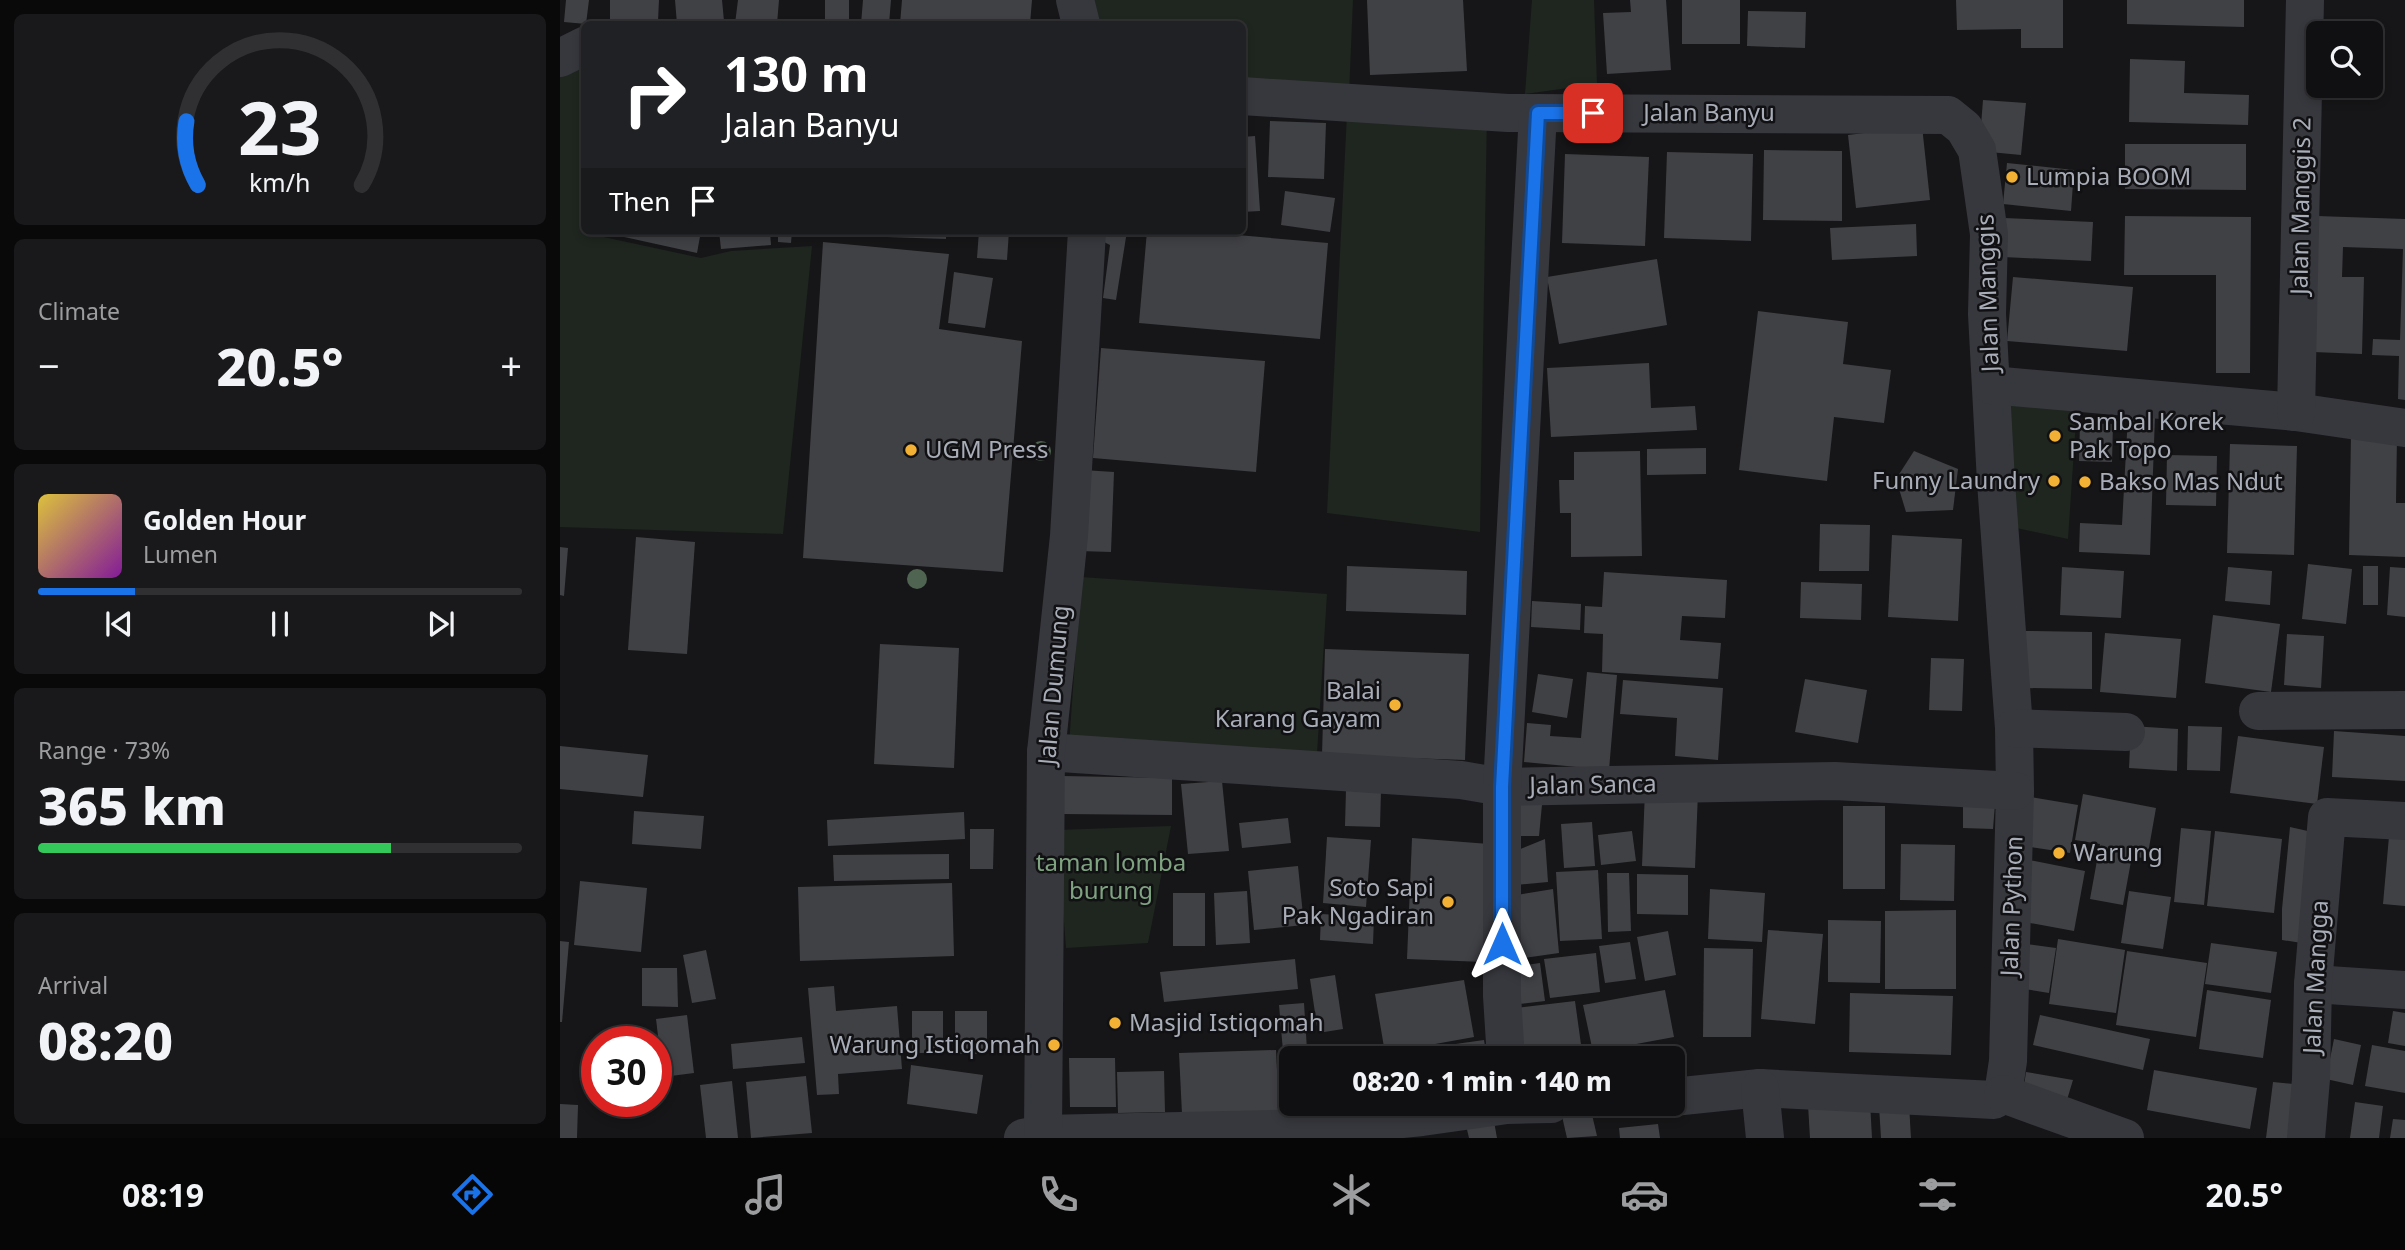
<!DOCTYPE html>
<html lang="en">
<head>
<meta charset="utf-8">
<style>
  body { margin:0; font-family:"Noto Sans",sans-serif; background:#19191b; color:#f1f3f6; height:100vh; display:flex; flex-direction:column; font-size:26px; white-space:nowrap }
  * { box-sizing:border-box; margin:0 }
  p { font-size:23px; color:#9c9d9f }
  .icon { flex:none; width:38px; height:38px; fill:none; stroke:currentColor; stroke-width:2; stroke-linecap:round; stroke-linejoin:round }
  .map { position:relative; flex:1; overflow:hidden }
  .details { display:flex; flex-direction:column; gap:14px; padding:14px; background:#09090a; width:560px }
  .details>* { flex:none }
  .banner { position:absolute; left:21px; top:21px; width:665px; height:214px; border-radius:10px; box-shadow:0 4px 10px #0003,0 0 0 2px #303032; background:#202124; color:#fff; overflow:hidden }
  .tools { position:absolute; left:1746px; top:21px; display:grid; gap:14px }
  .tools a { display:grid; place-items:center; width:77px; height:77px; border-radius:10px; background:#101012; box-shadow:0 4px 10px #0003,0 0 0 2px #303032; font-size:35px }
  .speed { position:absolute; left:21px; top:1026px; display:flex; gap:14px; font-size:35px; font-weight:700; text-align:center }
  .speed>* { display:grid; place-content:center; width:91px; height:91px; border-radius:50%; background:#101012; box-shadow:0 4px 10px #0003,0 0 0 2px #303032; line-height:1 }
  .speed .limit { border:10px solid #d22; background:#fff; color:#111 }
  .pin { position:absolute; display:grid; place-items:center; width:60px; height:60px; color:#fff; margin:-30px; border-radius:14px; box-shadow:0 4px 10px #0006 }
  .me { position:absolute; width:77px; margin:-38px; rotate:0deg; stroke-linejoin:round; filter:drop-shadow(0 0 5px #0008) }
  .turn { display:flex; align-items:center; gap:24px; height:147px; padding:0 28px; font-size:32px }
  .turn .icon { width:91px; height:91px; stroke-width:2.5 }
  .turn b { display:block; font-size:49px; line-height:60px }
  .then { display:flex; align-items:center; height:66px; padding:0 28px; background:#0003; gap:14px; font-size:26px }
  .big { font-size:52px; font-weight:800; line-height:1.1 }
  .details .tile { flex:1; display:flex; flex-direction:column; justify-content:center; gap:10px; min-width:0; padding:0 24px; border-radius:10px; background:#19191b }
  .details .dial { align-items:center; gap:0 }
  .dial svg { height:182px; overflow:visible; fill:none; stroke:#303032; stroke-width:7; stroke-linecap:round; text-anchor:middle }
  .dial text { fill:#f1f3f6; stroke:none }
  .song { display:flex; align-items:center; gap:21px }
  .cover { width:84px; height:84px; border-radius:10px; background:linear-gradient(135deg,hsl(50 70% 55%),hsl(290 70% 35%)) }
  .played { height:7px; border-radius:4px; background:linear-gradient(90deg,#1a73e8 20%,#303032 20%) }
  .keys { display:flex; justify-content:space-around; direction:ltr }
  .heat { display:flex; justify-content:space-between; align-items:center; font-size:38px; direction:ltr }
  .charge { height:10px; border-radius:5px; background:linear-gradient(90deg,#34c759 73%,#303032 0) }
  .trip { position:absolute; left:719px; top:1046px; width:406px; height:70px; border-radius:10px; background:#101012; box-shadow:0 4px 10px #0003,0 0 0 2px #303032; font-weight:800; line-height:70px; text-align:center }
  .tab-bar { display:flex; height:112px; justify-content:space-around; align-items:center; background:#060607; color:#9c9d9f }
  .tab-bar .icon { width:49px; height:49px }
  .tab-bar .active { color:#1a73e8 }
  .tab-bar b { font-size:32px; color:#f1f3f6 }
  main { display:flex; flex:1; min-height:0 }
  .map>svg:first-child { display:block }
</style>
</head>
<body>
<main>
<section class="details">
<div class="tile dial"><svg viewBox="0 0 100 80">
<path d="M14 69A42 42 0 1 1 86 69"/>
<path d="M14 69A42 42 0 0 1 9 41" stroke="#1a73e8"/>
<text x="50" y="56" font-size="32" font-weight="700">23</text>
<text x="50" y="72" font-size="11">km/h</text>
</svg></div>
<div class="tile"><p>Climate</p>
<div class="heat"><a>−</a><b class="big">20.5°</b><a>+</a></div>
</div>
<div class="tile">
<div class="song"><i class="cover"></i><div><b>Golden Hour</b><p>Lumen</p></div></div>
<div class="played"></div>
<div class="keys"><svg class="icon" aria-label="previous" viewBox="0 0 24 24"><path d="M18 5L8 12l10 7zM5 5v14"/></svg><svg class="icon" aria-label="pause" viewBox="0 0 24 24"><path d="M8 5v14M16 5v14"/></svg><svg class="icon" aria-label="next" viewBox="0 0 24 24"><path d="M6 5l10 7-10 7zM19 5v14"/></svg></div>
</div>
<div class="tile"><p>Range · 73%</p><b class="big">365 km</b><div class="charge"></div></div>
<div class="tile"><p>Arrival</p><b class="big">08:20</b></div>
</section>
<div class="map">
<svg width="1845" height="1138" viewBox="0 0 1845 1138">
  <rect width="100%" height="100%" fill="#161618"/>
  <g fill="#1e261f">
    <polygon points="505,0 793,0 789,94 927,111 920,532 767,513 788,94 683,91 682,24 505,24"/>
    <polygon points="972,0 1034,0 1037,84 965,94"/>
    <polygon points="24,59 25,233 141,258 171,251 252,246 223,534 0,527 0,67"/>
    <polygon points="1438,405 1517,406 1508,539 1442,525"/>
    <polygon points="521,577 767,594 756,770 509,745"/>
    <polygon points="611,826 588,943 506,948 497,830"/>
  </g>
  <g fill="#404145">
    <polygon points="6,0 29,0 26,24 4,22"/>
    <polygon points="50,0 99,0 98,21 50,20"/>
    <polygon points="115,0 162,0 164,21 117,24"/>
    <polygon points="178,0 219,0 217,24 175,24"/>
    <rect x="265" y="0" width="24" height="24"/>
    <polygon points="303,0 331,0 329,24 301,24"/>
    <polygon points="342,0 472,0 470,24 340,24"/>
    <polygon points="807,0 903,0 907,71 810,75"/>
    <polygon points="1070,0 1106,0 1111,70 1047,74 1043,13 1071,12"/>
    <rect x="1122" y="0" width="58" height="44"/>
    <polygon points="1396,0 1503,0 1503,48 1461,48 1461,29 1397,30"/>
    <polygon points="1567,0 1684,0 1684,27 1567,24"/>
    <polygon points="1188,11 1246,12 1245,48 1187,46"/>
    <polygon points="1570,59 1625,61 1624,93 1689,95 1688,125 1569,122"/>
    <polygon points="1423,100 1466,103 1461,155 1419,151"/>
    <polygon points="710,121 766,123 764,179 708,177"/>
    <polygon points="1362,126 1370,200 1296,208 1288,135"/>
    <polygon points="695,136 700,211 682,212 682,137"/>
    <polygon points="1565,144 1686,144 1686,190 1565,189"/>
    <polygon points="1204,150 1282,151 1282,221 1203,220"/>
    <polygon points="1107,152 1193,154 1191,241 1104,238"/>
    <polygon points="1005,154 1089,157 1085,246 1002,243"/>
    <polygon points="1447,163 1514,170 1511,211 1443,204"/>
    <polygon points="725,191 775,198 770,232 721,225"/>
    <polygon points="1565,216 1691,217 1690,373 1656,373 1656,275 1564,275"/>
    <polygon points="1757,216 1845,219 1845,400 1838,399 1839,356 1812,355 1813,339 1840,340 1843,249 1783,247 1782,277 1804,277 1802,354 1753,352"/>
    <polygon points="1444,218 1533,222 1531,261 1443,257"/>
    <polygon points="1356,224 1357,256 1272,260 1270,228"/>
    <polygon points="37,231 141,231 137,253"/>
    <polygon points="159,231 210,231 211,245 161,249"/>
    <polygon points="218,231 232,231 231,243 218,242"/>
    <polygon points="326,231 386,231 386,239 326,237"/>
    <polygon points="419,231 449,231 447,260 417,258"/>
    <polygon points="540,231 567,231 556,300 543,298 550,245 540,240"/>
    <polygon points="587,231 631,231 768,243 760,339 579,323"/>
    <polygon points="263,242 389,254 379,329 462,341 443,572 243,558"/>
    <polygon points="1097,259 1107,325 999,344 987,277"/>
    <polygon points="394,272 433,278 425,328 388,323"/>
    <polygon points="1453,277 1573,287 1567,351 1447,341"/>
    <polygon points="1198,311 1288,322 1283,364 1331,370 1324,423 1274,417 1267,481 1179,470"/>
    <polygon points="541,348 705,361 696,472 533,458"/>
    <polygon points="1089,363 1091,408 1135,406 1137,430 991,437 987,368"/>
    <polygon points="1568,415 1595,416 1590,555 1519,552 1520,523 1562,525"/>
    <polygon points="1520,423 1553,424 1552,462 1519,461"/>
    <polygon points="1791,434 1837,435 1836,503 1845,503 1845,557 1789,555"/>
    <polygon points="1670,444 1737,446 1734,555 1667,553"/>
    <polygon points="1146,448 1146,474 1087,475 1087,449"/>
    <polygon points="1080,451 1082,556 1011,557 1011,513 1000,513 999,480 1014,480 1014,452"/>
    <polygon points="1354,451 1398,469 1393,510 1346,512 1336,479"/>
    <polygon points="1607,455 1657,456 1656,506 1606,505"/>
    <polygon points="523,470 554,472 551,552 519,551"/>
    <polygon points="1260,524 1310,525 1309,571 1259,571"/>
    <polygon points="1332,535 1402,539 1398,621 1328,617"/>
    <polygon points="76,537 135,542 127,654 68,650"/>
    <polygon points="0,547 8,548 4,596 0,595"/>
    <polygon points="1748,564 1792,569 1786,624 1742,619"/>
    <polygon points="787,566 907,571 906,615 786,611"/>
    <rect x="1803" y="566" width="15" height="39"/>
    <polygon points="1502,567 1564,571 1561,618 1500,615"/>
    <polygon points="1668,567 1712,571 1710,605 1665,601"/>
    <polygon points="1830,567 1845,568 1845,617 1827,615"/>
    <polygon points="1044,572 1167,580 1165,618 1122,616 1120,640 1161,643 1158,679 1042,672 1043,634 1024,633 1025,606 1042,607"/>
    <polygon points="1241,582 1302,584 1301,620 1240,618"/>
    <polygon points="972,601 1021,604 1020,630 971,627"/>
    <polygon points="1653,615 1720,624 1711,692 1645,683"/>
    <polygon points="1466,631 1532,632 1532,689 1465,688"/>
    <polygon points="1545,633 1621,639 1616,698 1540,692"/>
    <polygon points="1727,634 1764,636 1761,688 1724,685"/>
    <polygon points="320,644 399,648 394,768 314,764"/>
    <polygon points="765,649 909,654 905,760 762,755"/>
    <polygon points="1371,658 1404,659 1402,711 1369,710"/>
    <polygon points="1027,672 1057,675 1049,770 964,762 967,723 991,725 990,736 1021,738"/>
    <polygon points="978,674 1013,679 1007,718 972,712"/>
    <polygon points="1245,679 1307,690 1298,743 1235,732"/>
    <polygon points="1063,680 1163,688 1158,760 1115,756 1117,718 1060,714"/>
    <polygon points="1571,726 1618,729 1617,771 1569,768"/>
    <polygon points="1628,726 1662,727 1660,771 1627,770"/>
    <polygon points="1774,731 1845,736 1845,781 1772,777"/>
    <polygon points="1678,736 1764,747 1757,804 1670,793"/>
    <polygon points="0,746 88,755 83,797 0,789"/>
    <polygon points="502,776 612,778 612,815 502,814"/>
    <polygon points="662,781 669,851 628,854 621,784"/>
    <polygon points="786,789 821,790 820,827 785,826"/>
    <polygon points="1085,790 1138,792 1135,868 1082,866"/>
    <polygon points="950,794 983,794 979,836 952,836"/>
    <polygon points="1523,794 1596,808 1587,859 1572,856 1563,905 1530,899 1540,844 1515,840"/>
    <polygon points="1465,796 1518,805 1510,853 1457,845"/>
    <polygon points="1403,803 1435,804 1433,829 1403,828"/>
    <rect x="1283" y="806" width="42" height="83"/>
    <polygon points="74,811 144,816 141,849 72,844"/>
    <polygon points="404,812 405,839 268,846 267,820"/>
    <polygon points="728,818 731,843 682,848 679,823"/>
    <polygon points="1032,822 1035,866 1004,868 1001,824"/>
    <polygon points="1830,825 1845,826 1845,906 1823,904"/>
    <polygon points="1730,827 1761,834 1748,944 1722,940 1722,909"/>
    <polygon points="1621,828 1651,831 1644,905 1614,902"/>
    <polygon points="410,829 434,829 433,869 410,869"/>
    <polygon points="1072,831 1076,861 1041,865 1038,835"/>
    <polygon points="1655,831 1722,839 1714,913 1647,906"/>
    <polygon points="767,837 811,840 806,907 763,903"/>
    <polygon points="852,838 929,844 924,962 847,959"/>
    <polygon points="985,839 988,882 955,885 953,852"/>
    <polygon points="1341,844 1395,845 1394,901 1340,900"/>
    <polygon points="389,854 389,879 274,881 273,855"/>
    <polygon points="1469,860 1525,871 1514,931 1459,921"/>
    <polygon points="738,866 744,925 694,930 688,871"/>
    <polygon points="1038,870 1042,939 1000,941 996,872"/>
    <polygon points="1047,873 1069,873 1071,931 1048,932"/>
    <polygon points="1077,874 1128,875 1128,915 1077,914"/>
    <polygon points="20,881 87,888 81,952 14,945"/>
    <polygon points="392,883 394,956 240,961 238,887"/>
    <polygon points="993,889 999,953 949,960 950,896"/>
    <polygon points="1150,889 1205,893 1202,942 1148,939"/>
    <polygon points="687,891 690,943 656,945 654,893"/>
    <polygon points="1569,891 1611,897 1603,949 1561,943"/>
    <rect x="613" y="893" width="32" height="53"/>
    <polygon points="1396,910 1396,989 1325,989 1325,911"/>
    <polygon points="761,914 814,917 813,944 760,940"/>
    <polygon points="1268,920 1321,921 1320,983 1268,982"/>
    <polygon points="1208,930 1263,934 1255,1024 1201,1019"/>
    <polygon points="1108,931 1116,975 1085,981 1077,937"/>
    <polygon points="1498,939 1565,950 1556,1013 1489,1004"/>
    <polygon points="0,941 9,942 2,1022 0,1022"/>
    <polygon points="1070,942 1076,979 1045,983 1039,946"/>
    <polygon points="1459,943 1496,948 1489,993 1453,987"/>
    <polygon points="1651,943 1717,952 1711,993 1645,984"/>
    <polygon points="1144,948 1193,949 1191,1037 1143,1037"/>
    <polygon points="146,950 156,999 132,1003 123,955"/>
    <polygon points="1567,951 1647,963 1636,1037 1556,1025"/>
    <polygon points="1036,953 1040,992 990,998 984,959"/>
    <polygon points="735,959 738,989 604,1002 600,972"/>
    <polygon points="980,963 985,1001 951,1005 946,968"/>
    <polygon points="82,968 117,968 118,1007 82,1006"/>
    <polygon points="775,975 783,1029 758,1033 750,979"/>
    <polygon points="904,980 914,1037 825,1053 815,994"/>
    <polygon points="274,986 276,1011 337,1006 342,1069 278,1074 279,1094 257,1095 248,988"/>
    <polygon points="1105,990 1114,1037 1033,1052 1023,1005"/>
    <polygon points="1647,990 1711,1000 1703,1058 1639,1049"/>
    <polygon points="1290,993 1393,996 1391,1055 1289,1052"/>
    <polygon points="1015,1001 1023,1059 955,1059 948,1009"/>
    <polygon points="744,1003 747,1050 723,1051 719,1005"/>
    <rect x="352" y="1011" width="31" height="42"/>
    <rect x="395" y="1011" width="32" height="43"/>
    <polygon points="1833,1011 1845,1013 1845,1046 1828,1043"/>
    <polygon points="127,1015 134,1073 103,1077 96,1019"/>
    <polygon points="1480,1015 1590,1039 1583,1070 1473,1045"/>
    <polygon points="242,1037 245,1063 173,1069 171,1044"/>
    <polygon points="1774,1039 1801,1045 1793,1085 1766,1079"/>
    <polygon points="924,1040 927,1059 862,1059 860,1049"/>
    <polygon points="1812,1045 1845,1051 1845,1093 1805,1086"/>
    <polygon points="716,1050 719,1111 622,1114 619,1053"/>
    <polygon points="509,1058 555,1058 556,1107 510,1107"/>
    <polygon points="351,1065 423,1075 417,1114 347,1104"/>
    <polygon points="1594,1070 1697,1088 1690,1129 1587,1110"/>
    <polygon points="604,1071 605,1112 558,1113 557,1072"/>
    <polygon points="1466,1072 1513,1080 1506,1103 1463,1093"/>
    <polygon points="246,1076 252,1133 191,1138 186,1082"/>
    <polygon points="172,1081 178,1138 146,1138 140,1085"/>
    <polygon points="1713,1082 1744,1085 1738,1138 1706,1138"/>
    <polygon points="1310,1102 1312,1138 1250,1138 1248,1105"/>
    <polygon points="1795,1102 1823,1106 1819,1138 1790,1138"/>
    <polygon points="0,1104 18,1105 17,1138 0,1138"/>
    <polygon points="1349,1105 1351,1138 1321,1138 1319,1106"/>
    <polygon points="1030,1106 1037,1136 1007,1138 1001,1112"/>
    <polygon points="933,1116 937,1138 909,1138 905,1121"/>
    <polygon points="1833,1119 1845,1120 1845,1138 1830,1138"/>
    <polygon points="1098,1124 1100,1138 1060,1138 1059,1128"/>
  </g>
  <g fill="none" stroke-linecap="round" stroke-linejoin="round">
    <g stroke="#37383d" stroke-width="38">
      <polyline points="515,0 521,24"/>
      <polyline points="0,58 24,46"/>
      <polyline points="682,96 948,113 1388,115 1404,128 1417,150 1429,234 1427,314 1436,482 1454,728 1455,791 1448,1061 1443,1094 1434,1100 1200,1088 1113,1097"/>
      <polyline points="1431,385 1736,412 1845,428"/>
      <polyline points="1736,412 1745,0"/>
      <polyline points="1698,711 1845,710"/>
      <polyline points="1454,728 1566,732"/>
      <polyline points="486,752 901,780 942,787 1275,781 1455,791"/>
      <polyline points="1753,984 1845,990"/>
      <polyline points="946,1059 942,996 942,787 978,113"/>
      <polyline points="1200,1088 1205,1138"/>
      <polyline points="1443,1094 1565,1138"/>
      <polyline points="463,1138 483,1134 756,1128 862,1117 947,1105 991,1104"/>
      <polyline points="487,1138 483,1134 486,752 509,536 527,231"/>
      <polyline points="1746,1138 1751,1079 1753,984 1767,817 1845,821"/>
    </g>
  </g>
  <g fill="#506452">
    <circle cx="481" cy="451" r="10"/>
    <circle cx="357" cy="579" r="10"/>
  </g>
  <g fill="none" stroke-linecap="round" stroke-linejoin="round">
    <defs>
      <polyline id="route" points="942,944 942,787 978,113 1033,113"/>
    </defs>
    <use href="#route" stroke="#114b97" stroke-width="18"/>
    <use href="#route" stroke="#1a73e8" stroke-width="12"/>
  </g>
  <g fill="#f2b134" stroke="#111113" stroke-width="2.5">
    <circle cx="1452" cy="177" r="7"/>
    <circle cx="1495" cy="436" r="7"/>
    <circle cx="351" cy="450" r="7"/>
    <circle cx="1494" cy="481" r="7"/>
    <circle cx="1525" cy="482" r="7"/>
    <circle cx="835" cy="705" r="7"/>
    <circle cx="1499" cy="853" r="7"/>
    <circle cx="888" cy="902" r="7"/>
    <circle cx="555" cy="1023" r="7"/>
    <circle cx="494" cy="1045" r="7"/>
  </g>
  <g text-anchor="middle" stroke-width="5" stroke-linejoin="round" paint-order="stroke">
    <g font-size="24" fill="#a8adb8" stroke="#111113">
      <text x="1149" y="121">Jalan Banyu</text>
      <text transform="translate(1741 206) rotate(-89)" y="8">Jalan Manggis 2</text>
      <text transform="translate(1428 293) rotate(-92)" y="8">Jalan Manggis</text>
      <text transform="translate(494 685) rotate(-85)" y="8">Jalan Dumung</text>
      <text transform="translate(1033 785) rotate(-1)" y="8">Jalan Sanca</text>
      <text transform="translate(1452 906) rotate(-88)" y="8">Jalan Python</text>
      <text transform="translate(1756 977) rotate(-87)" y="8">Jalan Mangga</text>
    </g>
    <g font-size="24" fill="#a8adb8" stroke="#111113" text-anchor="start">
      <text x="1466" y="185">Lumpia BOOM</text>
      <text x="1509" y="430">Sambal Korek<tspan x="1509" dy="28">Pak Topo</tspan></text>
      <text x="365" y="458">UGM Press</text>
      <text x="1480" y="489" text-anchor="end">Funny Laundry</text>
      <text x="1539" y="490">Bakso Mas Ndut</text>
      <text x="821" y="699" text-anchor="end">Balai<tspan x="821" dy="28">Karang Gayam</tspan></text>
      <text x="1513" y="861">Warung</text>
      <text x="874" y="896" text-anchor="end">Soto Sapi<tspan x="874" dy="28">Pak Ngadiran</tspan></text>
      <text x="569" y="1031">Masjid Istiqomah</text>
      <text x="480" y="1053" text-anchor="end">Warung Istiqomah</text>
    </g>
    <g font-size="24" fill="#7fa381" stroke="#111113">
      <text x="551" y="871">taman lomba<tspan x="551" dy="28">burung</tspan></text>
    </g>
  </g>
</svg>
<div class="tools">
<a><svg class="icon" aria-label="search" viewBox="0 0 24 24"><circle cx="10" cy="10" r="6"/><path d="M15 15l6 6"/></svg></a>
</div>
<div class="speed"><div class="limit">30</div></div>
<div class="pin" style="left:1033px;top:113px;background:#d93025"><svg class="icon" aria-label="arrive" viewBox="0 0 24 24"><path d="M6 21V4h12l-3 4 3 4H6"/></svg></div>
<svg class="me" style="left:942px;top:944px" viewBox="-20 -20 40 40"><path d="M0-17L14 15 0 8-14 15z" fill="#1a73e8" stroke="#fff" stroke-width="4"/></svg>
<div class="trip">08:20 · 1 min · 140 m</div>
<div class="banner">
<div class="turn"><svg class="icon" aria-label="right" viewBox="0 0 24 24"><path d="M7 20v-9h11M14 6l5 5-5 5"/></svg><div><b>130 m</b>Jalan Banyu</div></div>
<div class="then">Then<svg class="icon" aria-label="arrive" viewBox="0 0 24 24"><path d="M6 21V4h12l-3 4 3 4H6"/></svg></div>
</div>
</div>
</main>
<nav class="tab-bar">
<b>08:19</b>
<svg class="icon active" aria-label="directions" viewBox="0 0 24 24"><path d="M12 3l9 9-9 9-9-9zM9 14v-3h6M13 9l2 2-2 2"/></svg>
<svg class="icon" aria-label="music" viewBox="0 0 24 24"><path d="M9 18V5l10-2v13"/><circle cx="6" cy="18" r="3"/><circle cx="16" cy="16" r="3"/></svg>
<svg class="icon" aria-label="phone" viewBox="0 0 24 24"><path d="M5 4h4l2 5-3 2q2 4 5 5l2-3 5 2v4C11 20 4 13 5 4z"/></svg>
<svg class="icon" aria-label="climate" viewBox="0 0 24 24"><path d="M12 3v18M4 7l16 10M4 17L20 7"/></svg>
<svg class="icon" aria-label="car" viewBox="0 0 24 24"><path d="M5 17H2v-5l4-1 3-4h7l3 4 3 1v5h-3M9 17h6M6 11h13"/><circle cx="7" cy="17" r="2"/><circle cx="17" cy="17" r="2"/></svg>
<svg class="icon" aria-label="filters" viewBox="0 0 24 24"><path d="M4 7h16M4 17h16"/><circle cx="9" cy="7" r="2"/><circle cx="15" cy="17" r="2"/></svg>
<b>20.5°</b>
</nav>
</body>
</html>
